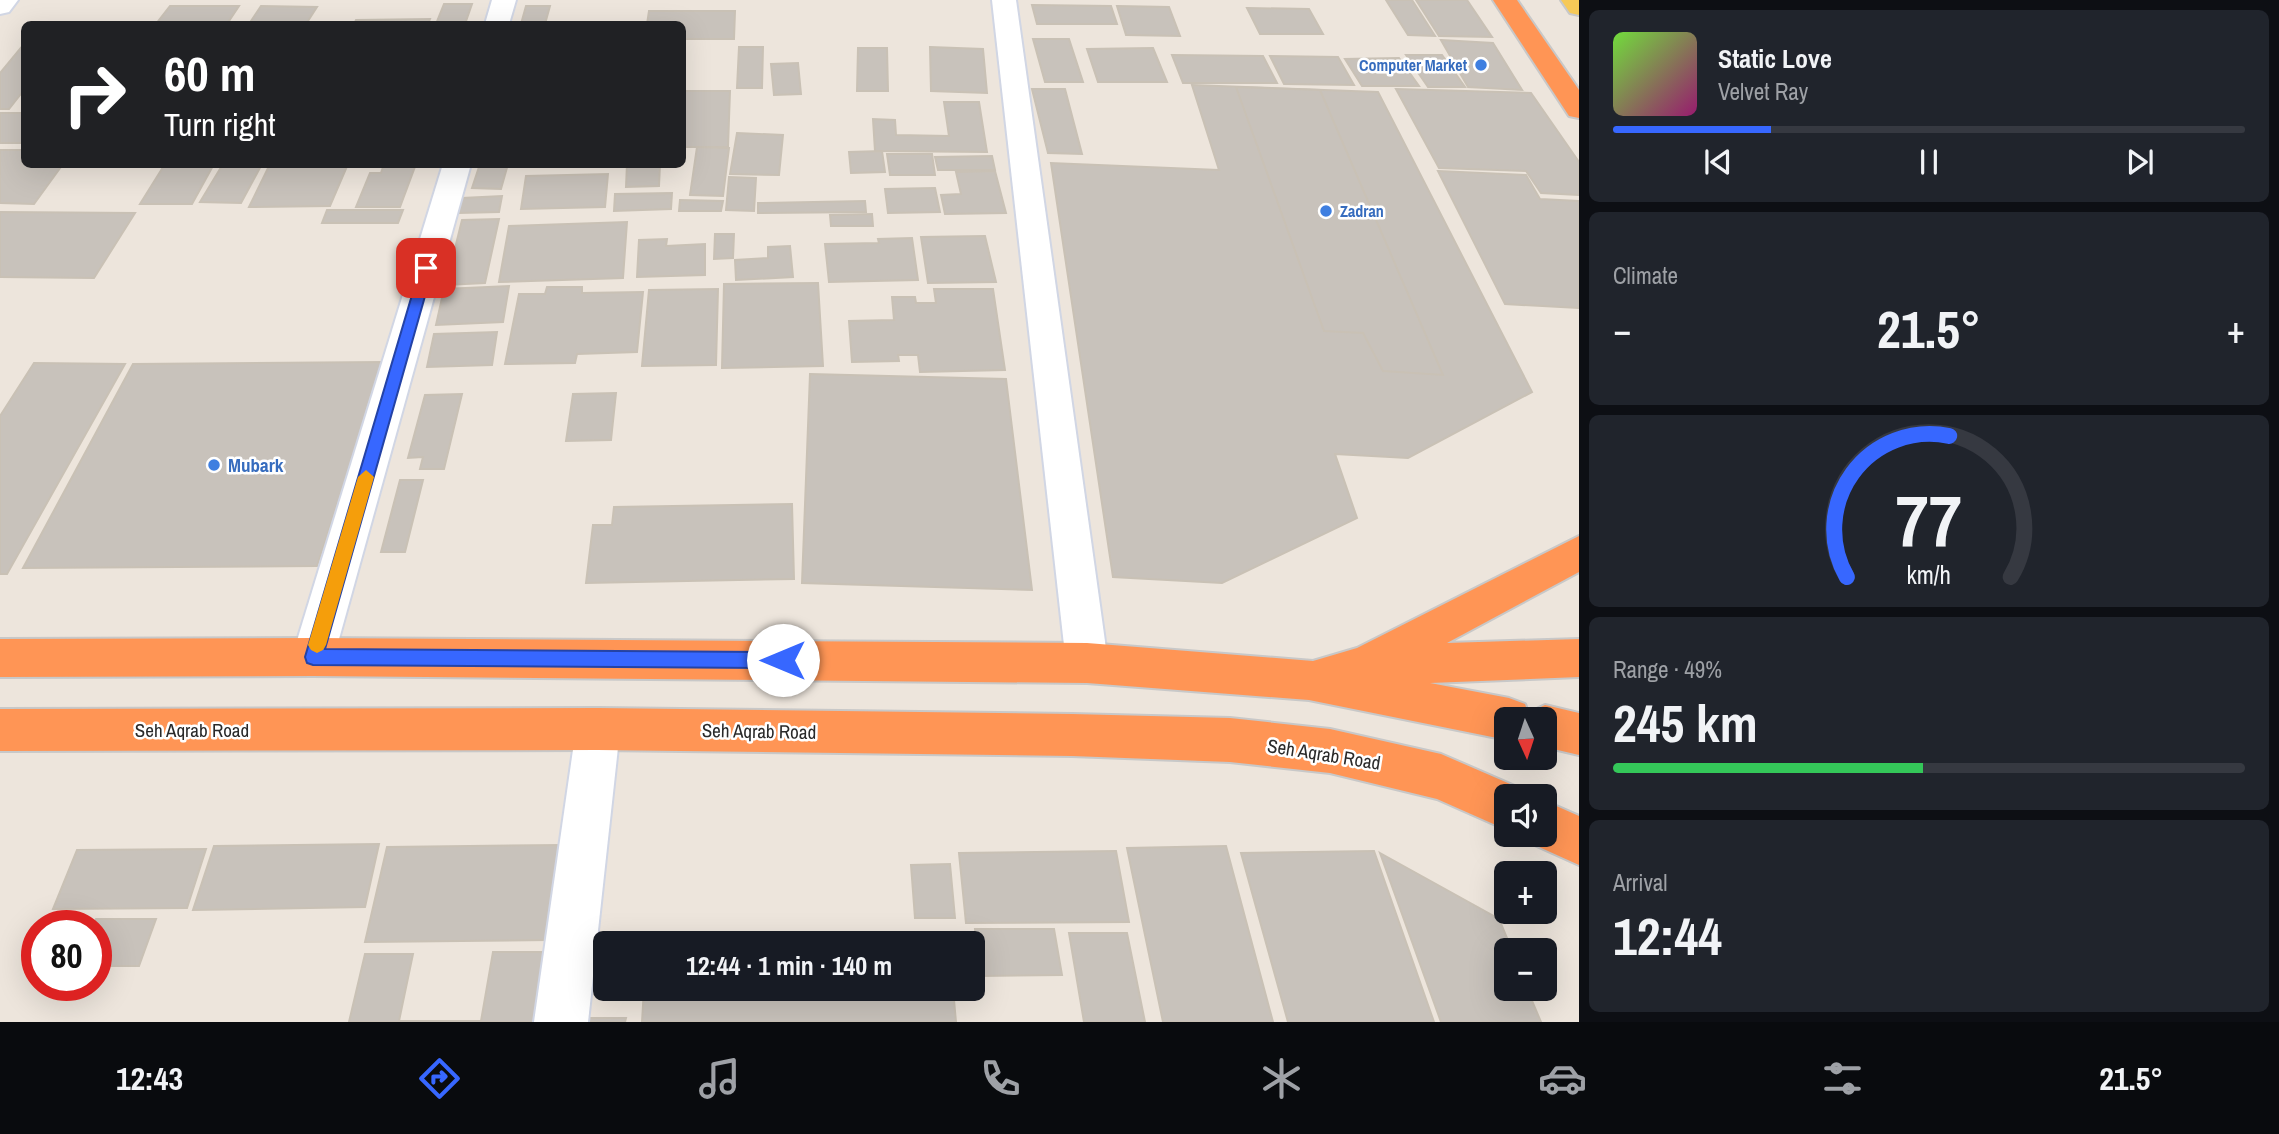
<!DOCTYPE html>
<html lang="en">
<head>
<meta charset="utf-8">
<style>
  body { margin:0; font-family:"Archivo Narrow",sans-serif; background:#20242c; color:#f1f3f6; height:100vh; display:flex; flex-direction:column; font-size:26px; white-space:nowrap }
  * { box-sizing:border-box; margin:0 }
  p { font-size:23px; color:#9ea1a6 }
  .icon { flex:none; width:38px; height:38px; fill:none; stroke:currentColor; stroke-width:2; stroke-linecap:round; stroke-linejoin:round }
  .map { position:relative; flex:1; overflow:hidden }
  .drawer { display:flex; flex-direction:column; gap:10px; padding:10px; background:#0d0f14; width:700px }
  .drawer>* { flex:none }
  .banner { position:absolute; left:21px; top:21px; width:665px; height:147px; border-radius:10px; box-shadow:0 7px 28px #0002; background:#202124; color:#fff; overflow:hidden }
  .needle { width:46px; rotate:177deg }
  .tools { position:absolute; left:1494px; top:707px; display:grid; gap:14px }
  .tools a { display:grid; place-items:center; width:63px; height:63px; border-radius:10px; background:#171b24; box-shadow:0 7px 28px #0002; font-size:35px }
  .speed { position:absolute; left:21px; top:910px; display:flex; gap:14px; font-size:35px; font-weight:700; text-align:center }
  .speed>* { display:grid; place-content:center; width:91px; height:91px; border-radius:50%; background:#171b24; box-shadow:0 7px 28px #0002; line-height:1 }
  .speed .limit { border:10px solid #d22; background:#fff; color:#111 }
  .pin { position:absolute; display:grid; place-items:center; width:60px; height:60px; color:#fff; margin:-30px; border-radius:14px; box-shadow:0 4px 10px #0006 }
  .me { position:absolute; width:77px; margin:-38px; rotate:270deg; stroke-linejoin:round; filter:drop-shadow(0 0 5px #0008) }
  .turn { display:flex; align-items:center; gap:24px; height:147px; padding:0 28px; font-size:32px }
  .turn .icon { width:91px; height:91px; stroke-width:2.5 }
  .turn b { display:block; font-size:49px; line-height:60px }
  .big { font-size:52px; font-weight:700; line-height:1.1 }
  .drawer .tile { flex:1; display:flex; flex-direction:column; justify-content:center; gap:10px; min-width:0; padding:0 24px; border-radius:10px; background:#20242c }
  .drawer .dial { align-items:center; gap:0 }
  .dial svg { height:182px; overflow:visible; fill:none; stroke:#363941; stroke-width:7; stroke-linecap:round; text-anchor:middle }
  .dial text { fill:#f1f3f6; stroke:none }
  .song { display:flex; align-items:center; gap:21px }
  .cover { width:84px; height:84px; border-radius:10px; background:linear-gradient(135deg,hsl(100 70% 55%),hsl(320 70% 35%)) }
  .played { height:7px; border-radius:4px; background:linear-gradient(90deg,#3767ff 25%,#363941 25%) }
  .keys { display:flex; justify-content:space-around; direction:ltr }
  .heat { display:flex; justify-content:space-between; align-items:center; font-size:38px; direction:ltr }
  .charge { height:10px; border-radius:5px; background:linear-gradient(90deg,#34c759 49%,#363941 0) }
  .trip { position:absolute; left:593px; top:931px; width:392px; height:70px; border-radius:10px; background:#171b24; box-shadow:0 7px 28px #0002; font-weight:700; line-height:70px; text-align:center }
  .tabs { display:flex; height:112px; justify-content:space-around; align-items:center; background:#090b0e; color:#9ea1a6 }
  .tabs .icon { width:49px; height:49px }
  .tabs .on { color:#3767ff }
  .tabs b { font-size:32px; color:#f1f3f6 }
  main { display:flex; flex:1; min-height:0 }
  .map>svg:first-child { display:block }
</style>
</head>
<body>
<main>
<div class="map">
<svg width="1579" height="1022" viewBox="0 0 1579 1022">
  <rect width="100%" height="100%" fill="#ede5dc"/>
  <g fill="#c8c2bb" stroke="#c9c1b5" stroke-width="2">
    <polygon points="1386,0 1412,0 1435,36 1408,35"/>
    <polygon points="1416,0 1467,0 1492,37 1439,36"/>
    <polygon points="444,4 472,4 465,24 436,24"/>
    <polygon points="1032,5 1111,6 1117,24 1037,24"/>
    <polygon points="170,6 239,6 227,24 156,24"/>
    <polygon points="261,6 317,7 306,24 249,24"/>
    <polygon points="526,6 550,6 545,24 521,24"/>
    <polygon points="1117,6 1169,7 1180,36 1126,35"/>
    <polygon points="1247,8 1309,9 1323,34 1260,34"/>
    <polygon points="649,11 735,11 734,39 682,39 682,24 647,24"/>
    <polygon points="430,19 428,24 354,24 356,20"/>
    <polygon points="1033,39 1069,39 1083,82 1045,82"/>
    <polygon points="1441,40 1493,43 1522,90 1468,87"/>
    <polygon points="24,44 24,90 9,109 0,109 0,73"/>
    <polygon points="739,47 763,47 762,88 737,88"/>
    <polygon points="930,47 983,49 987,93 931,91"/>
    <polygon points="858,48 887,48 888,91 857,91"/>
    <polygon points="1153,48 1167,82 1098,82 1087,49"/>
    <polygon points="1172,55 1263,56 1277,83 1183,83"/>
    <polygon points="1406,55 1442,55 1465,87 1428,87"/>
    <polygon points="1270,56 1338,57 1354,85 1284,84"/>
    <polygon points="1399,58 1419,86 1362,86 1345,59"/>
    <polygon points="798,63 801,94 774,95 771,64"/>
    <polygon points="1192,85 1378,92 1532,392 1408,458 1335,454 1357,518 1222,583 1113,577 1051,163 1219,170"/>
    <polygon points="1236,87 1320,90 1443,375 1383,371 1363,333 1324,331"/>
    <polygon points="1032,89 1065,89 1082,154 1048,153"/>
    <polygon points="1396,89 1531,93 1579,162 1579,195 1541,193 1526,171 1439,168"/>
    <polygon points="682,91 730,91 728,147 682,147"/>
    <polygon points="944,102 979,102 987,152 875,151 873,119 895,120 896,135 949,136"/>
    <rect x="0" y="113" width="24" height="30"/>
    <polygon points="737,133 783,135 779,175 730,174"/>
    <polygon points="697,147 729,148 723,196 690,195"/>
    <polygon points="0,150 24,150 24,164 63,164 34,204 0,203"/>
    <polygon points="882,151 885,172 851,173 849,152"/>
    <polygon points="887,154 932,154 935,175 890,175"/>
    <polygon points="992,156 995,170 938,170 935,157"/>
    <polygon points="165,164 214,164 192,204 140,204"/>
    <polygon points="223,164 262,164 241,203 200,202"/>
    <polygon points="270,164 348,164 330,206 249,207"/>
    <polygon points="384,164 416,164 400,207 356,207 370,173 381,173"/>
    <polygon points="480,164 508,164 501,189 472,188"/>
    <polygon points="627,164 660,164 659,186 626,187"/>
    <polygon points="995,171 1006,213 945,214 941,195 961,194 956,172"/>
    <polygon points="1438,171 1526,175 1540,199 1579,201 1579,308 1505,304"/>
    <polygon points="608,174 605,207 521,209 526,176"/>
    <polygon points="729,177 756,178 754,211 726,210"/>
    <polygon points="935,188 940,212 888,213 885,189"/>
    <polygon points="672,193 671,209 614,211 615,194"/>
    <polygon points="502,196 499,212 459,213 462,198"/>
    <polygon points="680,200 723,201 721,211 679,211"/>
    <polygon points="865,201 866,212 758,213 758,203"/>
    <polygon points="327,210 403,210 398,223 322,223"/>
    <polygon points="0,212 135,213 94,278 0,277"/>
    <polygon points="872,214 873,226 831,226 830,215"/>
    <polygon points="499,219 485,283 446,285 462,220"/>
    <polygon points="627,222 623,278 499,282 509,226"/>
    <polygon points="715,234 734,234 733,258 714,259"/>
    <polygon points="985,236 996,282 928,283 921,237"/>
    <polygon points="912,238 918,280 829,282 825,244 879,243 878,239"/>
    <polygon points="667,239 666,246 705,244 705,275 637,277 639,240"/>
    <polygon points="790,246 793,277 736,280 735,260 768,258 768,247"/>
    <polygon points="818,283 823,366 722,368 724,284"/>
    <polygon points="509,286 503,322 436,325 444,289"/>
    <polygon points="547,287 582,287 582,293 643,292 637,352 577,354 575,363 505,364 519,294 545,294"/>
    <polygon points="718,289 716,365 642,366 649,290"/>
    <polygon points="934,289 993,289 1005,370 920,372 918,355 898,355 899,361 852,362 849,321 894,320 892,297 915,297 916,303 936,303"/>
    <polygon points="497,332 492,365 427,367 434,334"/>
    <polygon points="384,362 317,566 23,568 133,364"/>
    <polygon points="34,363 125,364 7,574 0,574 0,416"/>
    <polygon points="810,374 1006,379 1032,590 802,583"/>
    <polygon points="616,393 611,440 566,441 573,394"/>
    <polygon points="462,394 444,469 420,469 423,457 408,458 425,395"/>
    <polygon points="400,480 423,480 405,552 381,552"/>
    <polygon points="792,504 794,579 586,583 593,525 612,525 614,507"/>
    <polygon points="379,844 365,907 193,910 214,846"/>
    <polygon points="561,845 549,940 365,942 387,847"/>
    <polygon points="1226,846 1273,1022 1163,1022 1127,848"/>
    <polygon points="206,849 187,908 53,909 77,850"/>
    <polygon points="1116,851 1129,922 966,923 959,853"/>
    <polygon points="1374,851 1434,1022 1288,1022 1241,853"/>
    <polygon points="1380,853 1499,919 1512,950 1507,950 1507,989 1527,989 1541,1022 1441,1022"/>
    <polygon points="950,864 955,918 915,918 911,865"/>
    <polygon points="96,919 156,919 139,966 96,966 96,926 93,926"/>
    <polygon points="975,929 1054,929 1062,975 980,976"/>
    <polygon points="1069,933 1127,933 1145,1022 1084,1022"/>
    <polygon points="493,952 550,952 542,1022 349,1022 365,954 413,954 399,1021 481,1021"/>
    <polygon points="644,989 953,989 956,1022 642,1022"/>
    <polygon points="584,1018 626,1018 625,1022 584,1022"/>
  </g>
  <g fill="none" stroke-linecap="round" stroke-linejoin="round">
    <defs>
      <g id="street">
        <polygon points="0,0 18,0 9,12 0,14"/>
        <polygon points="492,0 516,0 509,24 485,24"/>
        <polygon points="992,0 1016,0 1108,663 1102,677 1087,683 1072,677 1066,663"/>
        <polygon points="443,164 471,164 334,657 328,671 313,676 298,671 292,657"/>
        <polygon points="598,708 614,714 620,729 588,1022 534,1022 576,729 582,714"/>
      </g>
      <polygon id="primary" points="1561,0 1579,0 1579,15 1570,13"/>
      <g id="highway">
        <polygon points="1493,0 1517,0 1579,90 1579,118 1569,116"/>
        <polygon points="1579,536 1579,572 1447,643 1579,639 1579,677 1430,683 1509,698 1525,704 1528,713 1545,705 1579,713 1579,755 1545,747 1545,719 1507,719 1507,740 1309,700 1087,683 313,676 0,677 0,639 313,638 1087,643 1313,661 1357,648"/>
        <polygon points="598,708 1072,714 1230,718 1330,729 1441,754 1524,790 1526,796 1507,796 1507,830 1437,799 1330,773 1230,762 1072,756 598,750 0,751 0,709"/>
        <polygon points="1545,801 1579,816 1579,865 1528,842 1525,835 1545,835"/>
      </g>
    </defs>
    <use href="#street" stroke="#d1d6e4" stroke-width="4"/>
    <use href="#primary" stroke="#c8c8c8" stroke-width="4"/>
    <use href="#highway" stroke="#c8c8c8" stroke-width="4"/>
    <use href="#street" fill="#fff" fill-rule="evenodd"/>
    <use href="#primary" fill="#f6c957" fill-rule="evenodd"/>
    <use href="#highway" fill="#ff9555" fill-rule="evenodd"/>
  </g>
  <polygon fill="#3767ff" stroke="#2443a6" stroke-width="2" points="426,264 433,268 325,649 783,652 790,655 792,660 790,666 783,668 313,665 307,663 305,657 420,268"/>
  <polygon fill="#f59e0b" points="366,470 374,477 326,645 323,650 317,653 311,650 308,645 358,477"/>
  <g fill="#3f7fe0" stroke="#fff" stroke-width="2.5">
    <circle cx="1481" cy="65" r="7"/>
    <circle cx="1326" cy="211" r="7"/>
    <circle cx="214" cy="465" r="7"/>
  </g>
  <g text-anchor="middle" stroke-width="5" stroke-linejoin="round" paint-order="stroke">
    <g font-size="16" font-weight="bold" fill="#366cbe" stroke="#fff" text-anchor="end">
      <text x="1467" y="71">Computer Market</text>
      <text x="1340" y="217" text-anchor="start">Zadran</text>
    </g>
    <g font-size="19" font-weight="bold" fill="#366cbe" stroke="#fff" text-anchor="start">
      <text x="228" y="472">Mubark</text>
    </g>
    <g font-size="19" fill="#2a2a2a" stroke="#fff">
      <text x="192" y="737">Seh Aqrab Road</text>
      <text transform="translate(759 731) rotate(1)" y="7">Seh Aqrab Road</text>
      <text transform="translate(1324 754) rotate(9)" y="7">Seh Aqrab Road</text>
    </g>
  </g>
</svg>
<div class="tools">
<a><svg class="needle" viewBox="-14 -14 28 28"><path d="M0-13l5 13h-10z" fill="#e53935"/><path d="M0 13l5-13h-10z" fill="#9ea1a6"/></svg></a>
<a><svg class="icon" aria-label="sound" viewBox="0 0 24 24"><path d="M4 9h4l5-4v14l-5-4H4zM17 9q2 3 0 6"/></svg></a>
<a>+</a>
<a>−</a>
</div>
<div class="speed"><div class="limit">80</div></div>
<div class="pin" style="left:426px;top:268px;background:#d93025"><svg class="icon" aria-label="arrive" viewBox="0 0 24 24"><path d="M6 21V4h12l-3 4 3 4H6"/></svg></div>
<svg class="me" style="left:783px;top:660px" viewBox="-20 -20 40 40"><circle r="19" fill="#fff"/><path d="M0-13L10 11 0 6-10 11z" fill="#3767ff"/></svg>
<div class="trip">12:44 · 1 min · 140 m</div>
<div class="banner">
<div class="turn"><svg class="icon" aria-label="right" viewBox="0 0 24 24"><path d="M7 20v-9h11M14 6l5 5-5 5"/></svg><div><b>60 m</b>Turn right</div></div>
</div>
</div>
<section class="drawer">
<div class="tile">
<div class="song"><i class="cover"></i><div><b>Static Love</b><p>Velvet Ray</p></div></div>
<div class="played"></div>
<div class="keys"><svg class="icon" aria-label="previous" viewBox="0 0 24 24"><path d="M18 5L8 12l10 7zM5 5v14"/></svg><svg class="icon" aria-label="pause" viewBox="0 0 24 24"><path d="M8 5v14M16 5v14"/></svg><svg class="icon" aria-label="next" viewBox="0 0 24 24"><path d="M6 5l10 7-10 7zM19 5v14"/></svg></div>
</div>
<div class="tile"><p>Climate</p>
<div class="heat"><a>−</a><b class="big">21.5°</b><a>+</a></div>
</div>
<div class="tile dial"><svg viewBox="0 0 100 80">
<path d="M14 69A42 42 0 1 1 86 69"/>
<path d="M14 69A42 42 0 0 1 59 7" stroke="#3767ff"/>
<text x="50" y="56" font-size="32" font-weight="700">77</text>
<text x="50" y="72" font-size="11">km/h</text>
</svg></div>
<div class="tile"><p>Range · 49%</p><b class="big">245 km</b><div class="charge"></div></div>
<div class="tile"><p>Arrival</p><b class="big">12:44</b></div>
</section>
</main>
<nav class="tabs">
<b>12:43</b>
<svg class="icon on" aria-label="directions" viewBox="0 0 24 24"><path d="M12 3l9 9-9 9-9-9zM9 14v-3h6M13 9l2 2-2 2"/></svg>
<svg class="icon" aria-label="music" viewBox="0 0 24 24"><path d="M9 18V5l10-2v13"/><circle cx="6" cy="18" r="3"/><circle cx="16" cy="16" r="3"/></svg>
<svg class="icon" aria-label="phone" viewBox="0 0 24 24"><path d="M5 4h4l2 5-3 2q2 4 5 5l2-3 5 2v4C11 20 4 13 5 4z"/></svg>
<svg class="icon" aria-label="climate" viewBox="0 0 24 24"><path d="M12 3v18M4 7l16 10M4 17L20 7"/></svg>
<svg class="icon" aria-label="car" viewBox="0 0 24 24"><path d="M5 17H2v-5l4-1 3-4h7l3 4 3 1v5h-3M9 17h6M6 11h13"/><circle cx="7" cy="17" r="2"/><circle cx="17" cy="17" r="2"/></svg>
<svg class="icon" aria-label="filters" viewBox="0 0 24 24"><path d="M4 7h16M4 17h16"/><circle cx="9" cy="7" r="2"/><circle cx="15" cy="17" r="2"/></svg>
<b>21.5°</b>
</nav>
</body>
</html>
